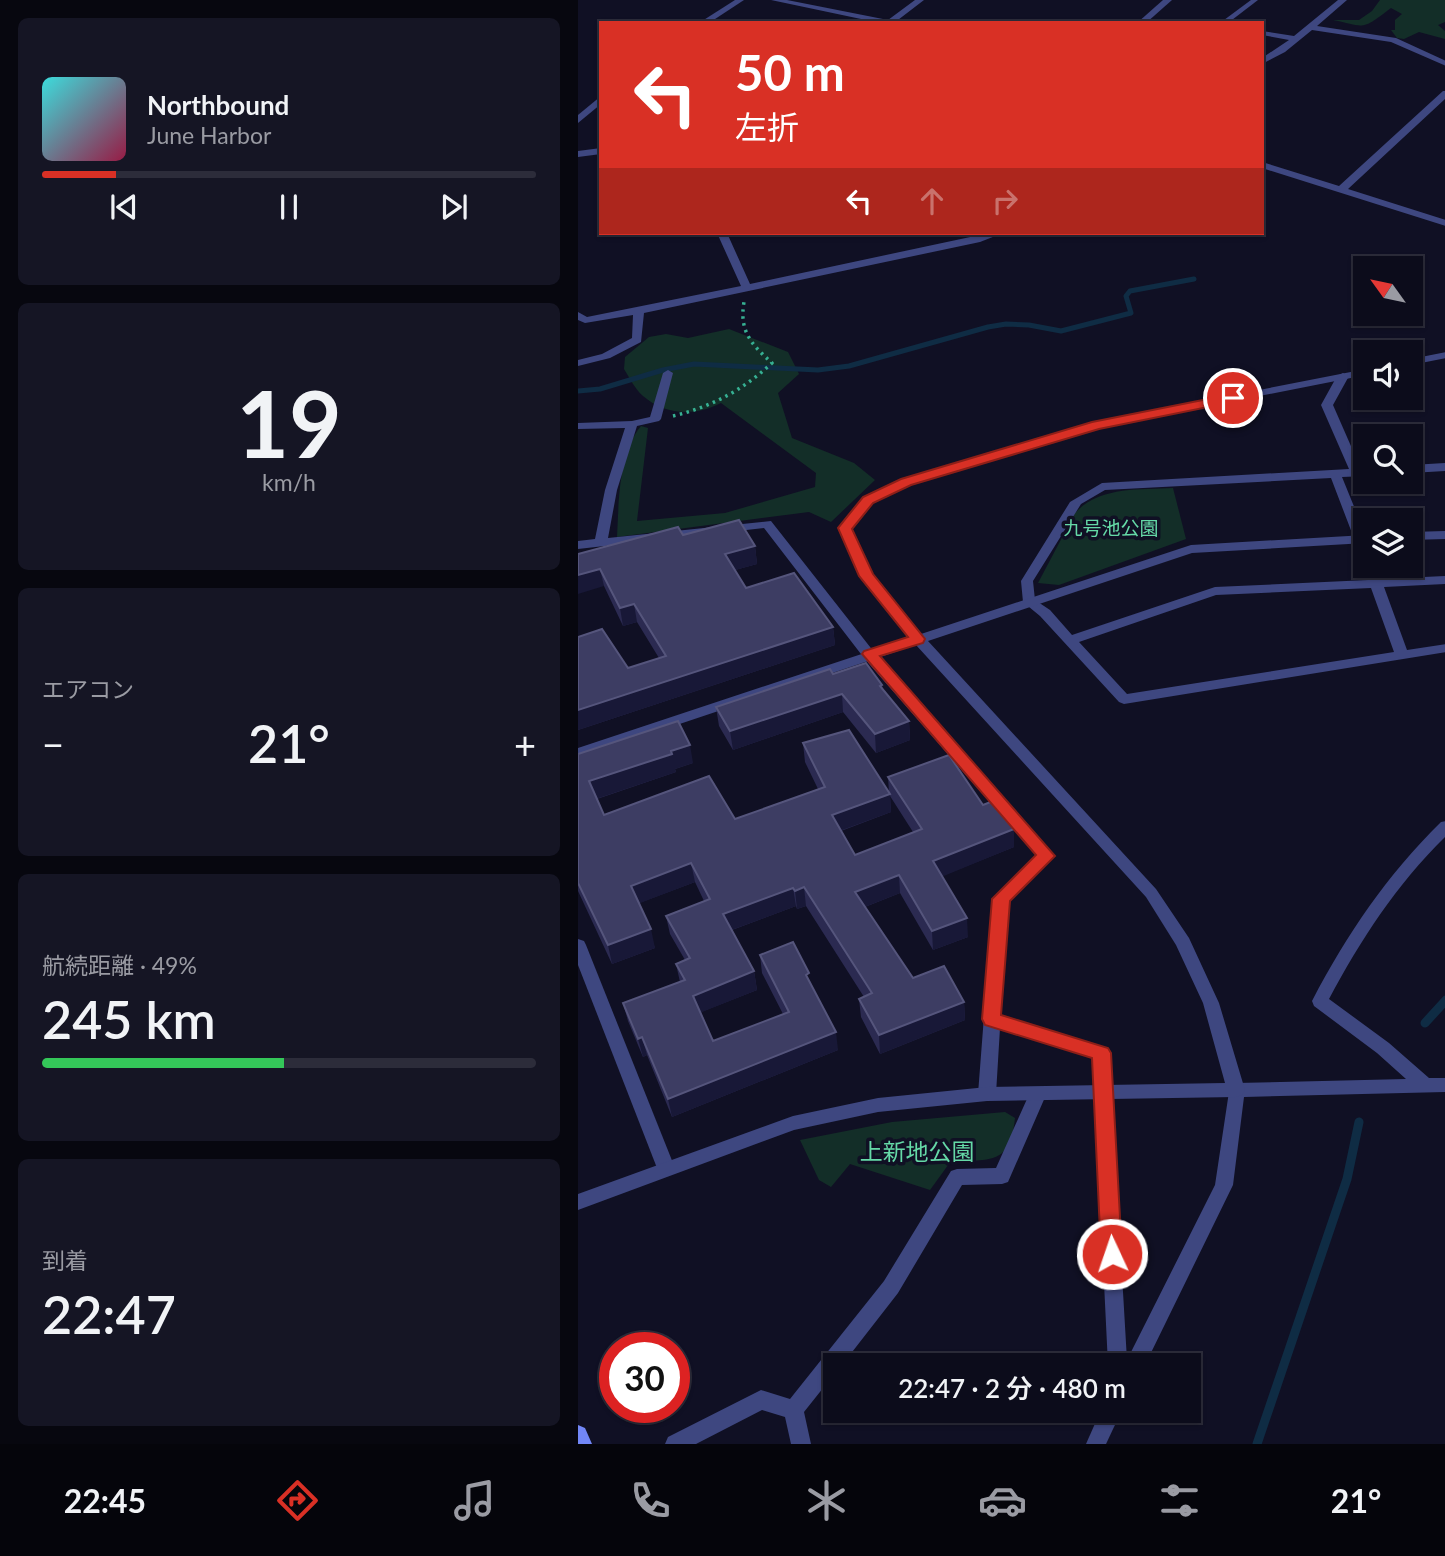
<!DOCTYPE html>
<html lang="ja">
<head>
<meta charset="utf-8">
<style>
  body { margin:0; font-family:Lato,"Noto Sans JP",sans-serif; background:#151524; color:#f1f3f6; height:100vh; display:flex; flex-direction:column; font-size:26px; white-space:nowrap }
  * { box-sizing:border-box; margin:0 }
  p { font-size:23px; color:#9a9ba3 }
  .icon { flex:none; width:38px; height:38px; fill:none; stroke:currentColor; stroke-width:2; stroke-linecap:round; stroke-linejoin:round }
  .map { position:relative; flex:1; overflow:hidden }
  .details { display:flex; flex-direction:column; gap:18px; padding:18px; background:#07070f; width:578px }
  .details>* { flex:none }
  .top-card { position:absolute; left:21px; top:21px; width:665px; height:214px; border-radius:0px; box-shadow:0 2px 5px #0004,0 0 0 2px #2c2c3a; background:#d93025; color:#fff; overflow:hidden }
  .needle { width:46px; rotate:303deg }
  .controls { position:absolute; left:775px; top:256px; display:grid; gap:14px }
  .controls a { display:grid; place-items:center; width:70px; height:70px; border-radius:0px; background:#0c0c1b; box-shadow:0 2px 5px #0004,0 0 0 2px #2c2c3a; font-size:35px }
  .speed { position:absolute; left:21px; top:1332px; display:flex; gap:14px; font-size:35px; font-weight:700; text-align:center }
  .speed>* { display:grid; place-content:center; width:91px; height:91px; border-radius:50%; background:#0c0c1b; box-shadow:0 2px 5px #0004,0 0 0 2px #2c2c3a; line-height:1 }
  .speed .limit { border:10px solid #d22; background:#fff; color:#111 }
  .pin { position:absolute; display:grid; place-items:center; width:60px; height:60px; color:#fff; margin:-30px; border:4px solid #fff; border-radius:50%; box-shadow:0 2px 7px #0007 }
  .me { position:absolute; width:77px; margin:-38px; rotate:357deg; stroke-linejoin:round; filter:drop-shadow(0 0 5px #0008) }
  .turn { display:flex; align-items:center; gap:24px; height:147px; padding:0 21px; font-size:32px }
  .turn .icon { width:91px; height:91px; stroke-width:2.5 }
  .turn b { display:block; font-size:49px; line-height:60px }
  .lanes { display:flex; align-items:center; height:66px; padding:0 21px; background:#0003; justify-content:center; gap:35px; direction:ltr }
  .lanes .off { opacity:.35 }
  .big { font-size:52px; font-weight:600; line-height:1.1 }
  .details .card { flex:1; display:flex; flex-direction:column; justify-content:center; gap:10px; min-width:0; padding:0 24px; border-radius:10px; background:#151524 }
  .details .dial { align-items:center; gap:0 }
  .dial b { font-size:91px; line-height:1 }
  .song { display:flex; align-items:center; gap:21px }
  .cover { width:84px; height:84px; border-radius:10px; background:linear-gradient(135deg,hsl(180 70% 55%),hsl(340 70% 35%)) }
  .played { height:7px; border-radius:4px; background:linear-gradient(90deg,#d93025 15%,#2c2c3a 15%) }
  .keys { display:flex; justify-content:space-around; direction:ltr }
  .heat { display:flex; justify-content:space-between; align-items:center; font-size:38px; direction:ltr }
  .charge { height:10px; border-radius:5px; background:linear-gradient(90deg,#34c759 49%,#2c2c3a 0) }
  .trip { position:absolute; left:245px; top:1353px; width:378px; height:70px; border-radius:0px; background:#0c0c1b; box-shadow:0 2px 5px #0004,0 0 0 2px #2c2c3a; font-weight:600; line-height:70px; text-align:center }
  .menu { display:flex; height:112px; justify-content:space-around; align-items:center; background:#05050b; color:#9a9ba3 }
  .menu .icon { width:49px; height:49px }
  .menu .on { color:#d93025 }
  .menu b { font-size:32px; color:#f1f3f6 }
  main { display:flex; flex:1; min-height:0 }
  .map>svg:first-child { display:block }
</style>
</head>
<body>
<main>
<section class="details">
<div class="card">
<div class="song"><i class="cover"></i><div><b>Northbound</b><p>June Harbor</p></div></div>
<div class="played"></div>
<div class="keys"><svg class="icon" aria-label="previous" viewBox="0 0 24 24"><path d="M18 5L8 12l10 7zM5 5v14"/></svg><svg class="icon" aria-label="pause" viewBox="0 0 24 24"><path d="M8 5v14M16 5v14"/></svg><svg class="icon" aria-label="next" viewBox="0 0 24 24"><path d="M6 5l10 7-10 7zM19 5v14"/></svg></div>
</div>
<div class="card dial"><b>19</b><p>km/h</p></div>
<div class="card"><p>エアコン</p>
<div class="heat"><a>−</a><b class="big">21°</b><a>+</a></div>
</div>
<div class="card"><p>航続距離 · 49%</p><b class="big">245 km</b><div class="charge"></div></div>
<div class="card"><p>到着</p><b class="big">22:47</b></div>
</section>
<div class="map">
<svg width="868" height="1444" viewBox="0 0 868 1444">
  <rect width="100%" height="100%" fill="#101024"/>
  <g fill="#132e28">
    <path d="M802 0H867V22L860 25 867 31V39L841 32 826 39 819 38 813 30H817V20L824 14 813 8C783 31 788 27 755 20H781L794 11Z"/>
    <path d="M151 329 210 352 221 374 200 393 214 438 276 463 297 480 253 522 231 512 39 537C41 502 40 454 63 426L70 428 59 521 147 513 237 487 238 473 143 403C118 416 88 416 65 396 57 389 51 377 46 369L47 357 71 337 88 334 110 338Z"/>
    <path d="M595 488 608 539 481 585 460 583 497 513C522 486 561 490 595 488Z"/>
    <path d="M427 1112 437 1118C432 1165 413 1160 373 1161L352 1190 272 1164 253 1187 241 1180 222 1140 314 1122Z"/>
  </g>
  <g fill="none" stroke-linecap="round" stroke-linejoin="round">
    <polyline stroke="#0f2c44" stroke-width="5" points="0,391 22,389 85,370 116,364 240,370 271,366 410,327 428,324 451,325 483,331 553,313 548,296 552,291 616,279"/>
    <g stroke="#0f2c44" stroke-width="9">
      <polyline points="847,1023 868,1000"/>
      <polyline points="679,1444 769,1179 781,1122"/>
    </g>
    <path stroke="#36b092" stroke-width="3.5" stroke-dasharray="2.5 4.5" stroke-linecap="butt" d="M95 416C133 407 165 390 194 363 173 344 161 331 166 302"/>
    <polygon fill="#3e4780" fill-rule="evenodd" points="673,0 680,0 650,23 642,23"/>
    <g fill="#3e4780" fill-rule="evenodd">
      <polygon points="157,0 166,0 131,23 121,23"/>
      <polygon points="193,0 209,0 310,20 337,0 346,0 316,23 302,23"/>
      <polygon points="585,0 594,0 568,23 559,23"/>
      <polygon points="760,0 769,0 739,26 818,38 868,61 868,66 813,42 734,30 707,52 684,64 684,58 711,40 684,35 684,31 716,36"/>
      <polygon points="865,91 868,91 868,98 770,189 868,220 868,226 684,168 684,162 761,186"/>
      <polygon points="23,96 23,104 0,123 0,115"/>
      <polygon points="23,148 23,154 0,157 0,151"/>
      <polygon points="139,233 149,233 172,284 411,233 425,233 402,242 66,313 63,342 32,358 0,366 0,360 24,354 54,338 55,315 7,323 0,320 0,312 9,317 163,286"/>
      <path d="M90 370 95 373 83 419 81 421 59 426 39 490 30 538 193 521 296 652 476 856 431 901 423 1015 529 1048 531 1053 549 1360 637 1185 652 1085 658 1083 828 1079 799 1053 736 1006 734 1001C769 934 809 875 863 822L868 821V836C819 884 783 939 751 999L811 1043 851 1078H868V1092L666 1097 655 1185 567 1365H530L515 1057 422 1028 418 1094 415 1099 409 1101 403 1099 400 1094 415 899 459 856 286 658 186 528 0 549V541L17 539 27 490 47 428 0 429V423L54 421 72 417 85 373Z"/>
      <path d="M765 373 771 376 755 405 783 469 788 468V476L764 477 788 536V558L782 554 753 478 527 490 503 504 455 581 457 600 472 610 494 635 637 587 790 580 785 565 788 562V565H797L803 579 868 576V584L806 587 829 650 868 644V652L546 704 541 702 462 616 445 602 443 581 492 502 524 483 771 469 743 405 759 376ZM793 588 816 652 549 694 501 642 638 595Z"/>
      <polygon points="868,463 868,471 833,473 833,465"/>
      <polygon points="0,939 6,941 8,945 97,1168 94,1173 88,1176 82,1173 79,1168 0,965"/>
      <polygon points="459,1088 465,1090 468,1095 430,1182 424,1184 384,1185 320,1293 264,1365 257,1365 257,1373 226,1412 233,1444 213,1444 207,1417 184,1410 118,1444 87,1444 90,1437 183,1390 212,1399 306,1281 373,1171 379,1169 418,1168 453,1090"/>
      <polygon points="523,1410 544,1410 528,1444 508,1444"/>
    </g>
    <g fill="#3e4780" fill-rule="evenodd">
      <polygon points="868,352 868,358 833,365 833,359"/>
      <polygon points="788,369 788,375 520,428 438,451 332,485 294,503 273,528 294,575 343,634 613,545 788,535 788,543 614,553 350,641 578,889 611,938 641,1003 667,1090 664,1095 658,1097 409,1101 300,1112 216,1130 0,1210 0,1194 215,1116 300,1098 409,1087 647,1083 625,1003 598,945 568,897 338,645 0,758 0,748 332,638 282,576 261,528 286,497 324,479 430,447 518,422"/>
      <polygon points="868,531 868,539 833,540 833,532"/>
    </g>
    <polygon fill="#7287f7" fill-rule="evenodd" points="0,1425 7,1428 14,1444 0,1444"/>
  </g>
  <g fill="#2b2a51" fill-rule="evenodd">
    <polygon points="105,535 177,546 179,564 157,570 168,588 255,627 257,645 0,730 0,637 50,668 81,658 59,622 45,626 26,586 0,554"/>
    <polygon points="255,674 304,685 305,690 331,721 332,740 298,753 265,712 155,750 141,726 138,707"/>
    <path d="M225 743 311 793 310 777 405 805 436 829V847L364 876 390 937 355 950 322 893 287 907 335 978 386 1002 387 1020 302 1054 283 1017 281 999 286 997 228 906 219 909 218 906 154 930 176 971 179 990 123 1012 135 1041 205 1014 184 973 182 955 233 985 260 1050 94 1117 69 1055 65 1057 50 1021 45 1003 102 982 98 964 107 960 92 934 88 916 126 901 117 882 61 903 77 948 34 964 0 891V754L115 763 97 769 98 772 19 799 26 815 157 819 240 789 227 762ZM312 796 335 832 277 855 263 831 313 812Z"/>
  </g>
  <g fill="#181837">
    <polygon points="177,546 179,564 150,572 147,554"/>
    <polygon points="22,569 26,586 0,594 0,575"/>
    <polygon points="56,604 59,622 45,626 42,608"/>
    <polygon points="255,627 257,645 0,730 0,710"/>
    <polygon points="264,694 265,712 155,750 152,731"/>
    <polygon points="331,721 332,740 298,753 297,734"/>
    <polygon points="112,745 115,763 97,769 98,772 15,800 11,781"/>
    <polygon points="312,794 313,812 256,833 254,815"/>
    <polygon points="436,829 436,847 356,880 355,861"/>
    <polygon points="113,863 117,882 57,905 53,886"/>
    <polygon points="321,875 322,893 279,910 277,892"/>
    <polygon points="226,887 228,906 219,909 217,891"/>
    <polygon points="215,888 218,906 148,932 145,914"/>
    <polygon points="389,918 390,937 355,950 354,931"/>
    <polygon points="73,929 77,948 34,964 30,945"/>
    <polygon points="176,971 179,990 119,1014 115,996"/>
    <polygon points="386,1002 387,1020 302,1054 301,1035"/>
    <polygon points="258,1032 260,1050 94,1117 90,1099"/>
    <polygon points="64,1037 69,1055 65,1057 60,1039"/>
  </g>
  <g fill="#3d3d63" stroke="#55557c" stroke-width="2">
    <polygon points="161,520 177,546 147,554 168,588 216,573 255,627 0,710 0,637 24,629 50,668 88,656 56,604 42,608 22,569 0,575 0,554 100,527 105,535"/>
    <polygon points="288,663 304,685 302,686 331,721 297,734 264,694 152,731 138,707 252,669 255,674"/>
    <polygon points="100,721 112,745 93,751 94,754 11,781 26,815 131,776 157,819 247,787 225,743 271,730 312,794 254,815 277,855 344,829 310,777 371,755 405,805 415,801 436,829 355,861 389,918 354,931 321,875 277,892 335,978 366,966 386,1002 301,1035 281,999 294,993 226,887 217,891 215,888 145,914 176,971 115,996 135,1041 211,1012 182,955 215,942 231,973 228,975 258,1032 90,1099 64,1037 60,1039 45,1003 107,980 98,964 112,958 88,916 132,899 113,863 53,886 73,929 30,945 0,883 0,754"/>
  </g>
  <polygon fill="#d93025" stroke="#8d1f18" stroke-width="2" points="655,394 660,395 660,401 521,429 333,485 295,503 274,529 295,574 347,639 345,643 302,656 477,856 432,901 423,1015 530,1048 533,1053 544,1254 541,1260 534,1263 526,1260 523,1254 514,1058 407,1025 404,1019 414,899 458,855 284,654 286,651 330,637 281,576 260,528 285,497 323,479 514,422"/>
  <g text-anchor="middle" stroke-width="7" stroke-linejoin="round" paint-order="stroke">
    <g font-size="19" fill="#65d9a7" stroke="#101024">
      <text x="533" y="535">九号池公園</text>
    </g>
    <g font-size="23" fill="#65d9a7" stroke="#101024">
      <text x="339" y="1160">上新地公園</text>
    </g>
  </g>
</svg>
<div class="controls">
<a><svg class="needle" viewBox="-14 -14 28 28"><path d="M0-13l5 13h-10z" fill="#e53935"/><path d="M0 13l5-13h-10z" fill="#9a9ba3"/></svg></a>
<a><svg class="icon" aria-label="sound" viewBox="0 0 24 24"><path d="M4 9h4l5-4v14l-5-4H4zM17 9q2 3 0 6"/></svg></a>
<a><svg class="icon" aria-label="search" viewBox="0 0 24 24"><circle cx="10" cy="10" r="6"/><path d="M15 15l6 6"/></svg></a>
<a><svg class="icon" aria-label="layers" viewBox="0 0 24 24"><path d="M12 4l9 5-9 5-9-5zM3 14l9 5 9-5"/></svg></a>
</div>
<div class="speed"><div class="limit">30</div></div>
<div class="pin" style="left:655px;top:398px;background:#d93025"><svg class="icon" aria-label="arrive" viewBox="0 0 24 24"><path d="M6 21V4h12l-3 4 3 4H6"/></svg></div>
<svg class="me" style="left:534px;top:1254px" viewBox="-20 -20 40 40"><circle r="17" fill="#d93025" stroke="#fff" stroke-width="3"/><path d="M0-11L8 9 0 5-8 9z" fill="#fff"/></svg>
<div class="trip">22:47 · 2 分 · 480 m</div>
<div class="top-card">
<div class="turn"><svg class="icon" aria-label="left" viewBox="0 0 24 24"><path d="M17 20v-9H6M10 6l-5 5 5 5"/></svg><div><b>50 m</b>左折</div></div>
<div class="lanes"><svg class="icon" aria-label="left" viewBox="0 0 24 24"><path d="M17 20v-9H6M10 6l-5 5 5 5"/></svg><svg class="icon off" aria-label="ahead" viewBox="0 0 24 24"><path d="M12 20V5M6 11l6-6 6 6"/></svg><svg class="icon off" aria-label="right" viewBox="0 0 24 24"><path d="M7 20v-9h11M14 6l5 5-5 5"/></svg></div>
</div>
</div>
</main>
<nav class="menu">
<b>22:45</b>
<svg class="icon on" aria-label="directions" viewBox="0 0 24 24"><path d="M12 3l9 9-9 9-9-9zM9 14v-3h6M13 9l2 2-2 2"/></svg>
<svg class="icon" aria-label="music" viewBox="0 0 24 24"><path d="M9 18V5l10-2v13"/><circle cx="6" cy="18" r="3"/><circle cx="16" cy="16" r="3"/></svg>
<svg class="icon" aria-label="phone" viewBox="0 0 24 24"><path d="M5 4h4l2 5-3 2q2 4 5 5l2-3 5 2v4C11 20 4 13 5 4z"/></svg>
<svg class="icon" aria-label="climate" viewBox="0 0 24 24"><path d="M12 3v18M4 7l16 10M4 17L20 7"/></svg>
<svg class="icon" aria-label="car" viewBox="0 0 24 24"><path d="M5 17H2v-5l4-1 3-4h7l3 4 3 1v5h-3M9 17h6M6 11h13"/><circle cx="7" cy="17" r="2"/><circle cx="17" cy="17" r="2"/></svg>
<svg class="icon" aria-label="filters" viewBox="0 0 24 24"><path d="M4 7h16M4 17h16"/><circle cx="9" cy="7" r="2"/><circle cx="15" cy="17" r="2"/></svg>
<b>21°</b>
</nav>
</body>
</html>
